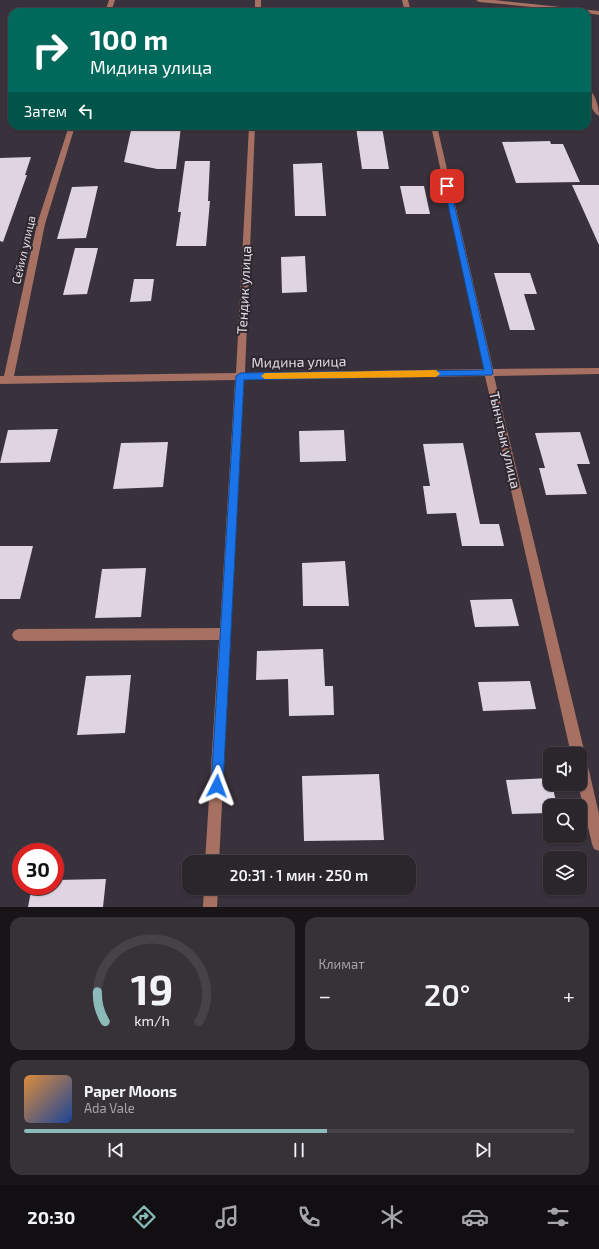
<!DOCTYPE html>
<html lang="ru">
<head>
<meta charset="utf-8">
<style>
  body { margin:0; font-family:"Exo 2",sans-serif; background:#373138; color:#f1f3f6; height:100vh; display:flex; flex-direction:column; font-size:15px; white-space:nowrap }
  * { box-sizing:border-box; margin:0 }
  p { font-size:13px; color:#a6a5a9 }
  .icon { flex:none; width:22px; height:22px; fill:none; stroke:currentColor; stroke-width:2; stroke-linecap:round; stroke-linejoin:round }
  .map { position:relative; height:907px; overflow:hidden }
  .details { display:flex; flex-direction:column; gap:10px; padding:10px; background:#181418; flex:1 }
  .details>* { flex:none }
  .banner { position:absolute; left:8px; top:8px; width:583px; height:122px; border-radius:12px; box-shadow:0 1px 3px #0004,0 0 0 1px #474248; background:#00695c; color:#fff; overflow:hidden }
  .controls { position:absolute; left:543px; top:747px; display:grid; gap:8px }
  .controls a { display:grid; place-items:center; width:44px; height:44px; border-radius:8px; background:#2b252c; box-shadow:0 1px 3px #0004,0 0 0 1px #474248; font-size:20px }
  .speed { position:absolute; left:12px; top:843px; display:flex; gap:8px; font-size:20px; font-weight:700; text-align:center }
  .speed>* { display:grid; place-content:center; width:52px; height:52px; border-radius:50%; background:#2b252c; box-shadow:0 1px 3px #0004,0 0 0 1px #474248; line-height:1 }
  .speed .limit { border:6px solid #d22; background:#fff; color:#111 }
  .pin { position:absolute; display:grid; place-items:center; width:34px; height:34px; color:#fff; margin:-17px; border-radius:8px; box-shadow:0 2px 6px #0006 }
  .me { position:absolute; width:44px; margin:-22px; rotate:3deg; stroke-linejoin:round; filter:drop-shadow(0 0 3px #0008) }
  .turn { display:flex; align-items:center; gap:14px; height:84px; padding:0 16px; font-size:18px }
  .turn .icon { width:52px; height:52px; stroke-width:2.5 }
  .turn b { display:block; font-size:28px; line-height:34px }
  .then { display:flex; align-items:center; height:38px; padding:0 16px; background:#0003; gap:8px; font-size:15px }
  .big { font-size:30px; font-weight:600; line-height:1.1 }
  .details .widget { flex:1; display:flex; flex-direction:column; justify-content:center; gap:6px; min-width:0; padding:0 14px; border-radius:12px; background:#373138 }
  .details .dial { align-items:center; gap:0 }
  .dial svg { height:104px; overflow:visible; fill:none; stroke:#474248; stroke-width:7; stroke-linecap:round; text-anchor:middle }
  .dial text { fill:#f1f3f6; stroke:none }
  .song { display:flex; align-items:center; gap:12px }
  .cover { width:48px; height:48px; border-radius:6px; background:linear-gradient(135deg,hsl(30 70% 55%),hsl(220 70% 35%)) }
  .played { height:4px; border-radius:2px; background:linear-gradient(90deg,#8bbbb9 55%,#474248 55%) }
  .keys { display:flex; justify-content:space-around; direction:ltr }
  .heat { display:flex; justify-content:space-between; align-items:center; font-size:22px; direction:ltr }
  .details .tiles { flex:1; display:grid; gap:10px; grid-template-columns:1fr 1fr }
  .widget:last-child { grid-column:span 2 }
  .trip { position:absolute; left:182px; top:855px; width:234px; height:40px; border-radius:12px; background:#2b252c; box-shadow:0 1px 3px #0004,0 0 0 1px #474248; font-weight:600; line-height:40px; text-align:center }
  .tabs { display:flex; height:64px; justify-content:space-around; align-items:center; background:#110f12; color:#a6a5a9 }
  .tabs .icon { width:28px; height:28px }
  .tabs .active { color:#8bbbb9 }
  .tabs b { font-size:18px; color:#f1f3f6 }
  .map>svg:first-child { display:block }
</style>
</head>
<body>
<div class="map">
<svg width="599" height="907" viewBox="0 0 599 907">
  <rect width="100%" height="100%" fill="#39313b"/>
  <g fill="#dfd5e2">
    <polygon points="132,126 181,126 176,169 157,169 124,162"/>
    <polygon points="356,127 382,127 389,169 362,169"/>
    <polygon points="550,141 551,144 563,144 580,182 516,183 502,142"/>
    <polygon points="31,157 25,175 27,175 3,242 0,241 0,158"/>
    <polygon points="185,161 210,161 208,201 210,201 206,246 176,246 181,212 178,212"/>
    <polygon points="322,163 326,216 295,216 293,164"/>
    <polygon points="572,185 599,185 599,245"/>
    <polygon points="98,186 86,238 57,239 72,187"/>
    <polygon points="400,186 424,186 430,214 406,214"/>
    <polygon points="75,248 98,248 87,294 63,295"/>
    <polygon points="305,256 307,292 282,293 281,257"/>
    <polygon points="494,273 530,273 537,294 524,294 535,330 510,330"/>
    <polygon points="134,279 154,279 151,301 130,302"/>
    <polygon points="58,429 50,462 0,463 8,430"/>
    <polygon points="344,430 346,461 300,462 299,431"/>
    <polygon points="580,432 590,464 577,464 587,494 546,495 539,468 545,468 535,433"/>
    <polygon points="168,442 163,487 113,489 121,443"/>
    <polygon points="463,443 480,524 499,524 504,546 462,546 456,513 427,514 423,486 430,486 423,444"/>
    <polygon points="0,546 33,546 20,599 0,599"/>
    <polygon points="345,561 349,606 303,606 302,563"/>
    <polygon points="146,568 141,617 95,618 102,569"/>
    <polygon points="512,599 519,626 475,627 470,600"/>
    <polygon points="323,649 325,686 333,686 334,715 289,716 288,679 256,680 257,651"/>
    <polygon points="131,675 125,733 77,735 86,676"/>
    <polygon points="530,681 536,709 483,711 478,682"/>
    <polygon points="379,774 384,840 304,841 302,776"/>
    <polygon points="550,778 550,784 552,784 557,806 550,806 550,813 512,814 506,780"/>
    <polygon points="106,879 103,907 28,907 32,886 55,886 55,880"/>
  </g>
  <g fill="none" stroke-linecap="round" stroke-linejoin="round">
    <g fill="#a67063" fill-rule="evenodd">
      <polygon points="109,0 115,0 111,12 105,12"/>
      <rect x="255" y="0" width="6" height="12"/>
      <polygon points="402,0 408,0 411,12 405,12"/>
      <polygon points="476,0 494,0 599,11 599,15 587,13 587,12 479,2"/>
      <path d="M587 88C595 92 599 107 599 116 591 112 587 97 587 88Z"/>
      <polygon points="69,126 75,126 45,224 14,376 236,373 249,126 255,126 245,373 484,369 431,126 437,126 493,369 599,368 599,374 494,376 585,754 583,757 587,762 599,814 599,851 594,849 592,844 578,784 580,784 580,754 571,754 485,376 244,380 219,862 205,862 219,640 18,641 14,639 12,635 14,631 18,629 220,628 235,380 0,384 0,376 4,376 37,224"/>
      <polygon points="204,888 218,888 217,907 203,907"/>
    </g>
  </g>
  <polygon fill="#1a73e8" stroke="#114b97" points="445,184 450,186 493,373 492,375 244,380 223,786 221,790 217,792 212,790 211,786 236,376 240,373 484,370 444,186"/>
  <polygon fill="#f59e0b" points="436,370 440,374 436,377 265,379 261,376 265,373"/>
  <g text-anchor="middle" stroke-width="4" stroke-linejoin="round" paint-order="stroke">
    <g font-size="12" fill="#e0dbe1" stroke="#2e2731">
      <text transform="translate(24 250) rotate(-77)" y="4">Сейил улица</text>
    </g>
    <g font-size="14" fill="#e0dbe1" stroke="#2e2731">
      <text transform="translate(244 290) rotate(-87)" y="5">Тендик улица</text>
      <text transform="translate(299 362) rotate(-1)" y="5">Мидина улица</text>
      <text transform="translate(505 440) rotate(77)" y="5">Тынчтык улица</text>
    </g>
  </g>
</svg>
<div class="controls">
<a><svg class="icon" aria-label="sound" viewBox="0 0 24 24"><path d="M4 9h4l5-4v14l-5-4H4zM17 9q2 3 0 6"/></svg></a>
<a><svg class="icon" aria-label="search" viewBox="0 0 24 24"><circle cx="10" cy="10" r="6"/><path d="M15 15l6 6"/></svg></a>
<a><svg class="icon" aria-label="layers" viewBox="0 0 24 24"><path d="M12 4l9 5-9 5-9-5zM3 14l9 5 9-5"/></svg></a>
</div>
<div class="speed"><div class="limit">30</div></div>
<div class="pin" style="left:447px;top:186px;background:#d93025"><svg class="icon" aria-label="arrive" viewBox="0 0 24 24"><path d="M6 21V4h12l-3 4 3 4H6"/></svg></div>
<svg class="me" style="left:217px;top:786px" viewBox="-20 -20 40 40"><path d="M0-17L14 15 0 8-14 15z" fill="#1a73e8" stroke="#fff" stroke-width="4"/></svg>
<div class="trip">20:31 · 1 мин · 250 m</div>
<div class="banner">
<div class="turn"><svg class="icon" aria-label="right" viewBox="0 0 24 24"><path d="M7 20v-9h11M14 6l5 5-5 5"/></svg><div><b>100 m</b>Мидина улица</div></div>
<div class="then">Затем<svg class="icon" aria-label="left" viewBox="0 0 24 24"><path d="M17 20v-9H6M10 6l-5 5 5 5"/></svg></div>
</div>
</div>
<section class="details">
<div class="tiles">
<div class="widget dial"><svg viewBox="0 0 100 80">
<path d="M14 69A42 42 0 1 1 86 69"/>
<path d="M14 69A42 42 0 0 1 8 46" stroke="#8bbbb9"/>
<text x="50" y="56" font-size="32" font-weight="700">19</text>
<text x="50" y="72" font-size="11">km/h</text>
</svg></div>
<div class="widget"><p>Климат</p>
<div class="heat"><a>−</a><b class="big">20°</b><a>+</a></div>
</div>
<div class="widget">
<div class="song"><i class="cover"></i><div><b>Paper Moons</b><p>Ada Vale</p></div></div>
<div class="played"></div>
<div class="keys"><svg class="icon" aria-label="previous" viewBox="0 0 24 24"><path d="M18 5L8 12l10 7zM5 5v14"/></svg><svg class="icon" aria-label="pause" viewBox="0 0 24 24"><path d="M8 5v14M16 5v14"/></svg><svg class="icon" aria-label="next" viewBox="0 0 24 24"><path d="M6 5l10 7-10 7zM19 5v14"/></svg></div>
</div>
</div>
</section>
<nav class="tabs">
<b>20:30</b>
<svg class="icon active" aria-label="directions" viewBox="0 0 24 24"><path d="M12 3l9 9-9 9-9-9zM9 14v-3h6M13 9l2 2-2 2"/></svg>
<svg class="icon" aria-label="music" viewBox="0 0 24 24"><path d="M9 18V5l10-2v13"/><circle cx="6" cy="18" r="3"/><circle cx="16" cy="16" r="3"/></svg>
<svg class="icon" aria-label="phone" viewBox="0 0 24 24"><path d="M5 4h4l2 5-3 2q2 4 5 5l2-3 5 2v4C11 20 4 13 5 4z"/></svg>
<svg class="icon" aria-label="climate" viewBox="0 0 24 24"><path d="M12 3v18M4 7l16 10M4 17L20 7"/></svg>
<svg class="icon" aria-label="car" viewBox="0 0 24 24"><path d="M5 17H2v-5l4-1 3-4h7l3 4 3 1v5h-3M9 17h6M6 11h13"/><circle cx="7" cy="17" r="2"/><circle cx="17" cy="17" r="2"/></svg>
<svg class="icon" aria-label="filters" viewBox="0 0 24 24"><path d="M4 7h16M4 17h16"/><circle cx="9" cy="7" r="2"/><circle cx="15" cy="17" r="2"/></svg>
</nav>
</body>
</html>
